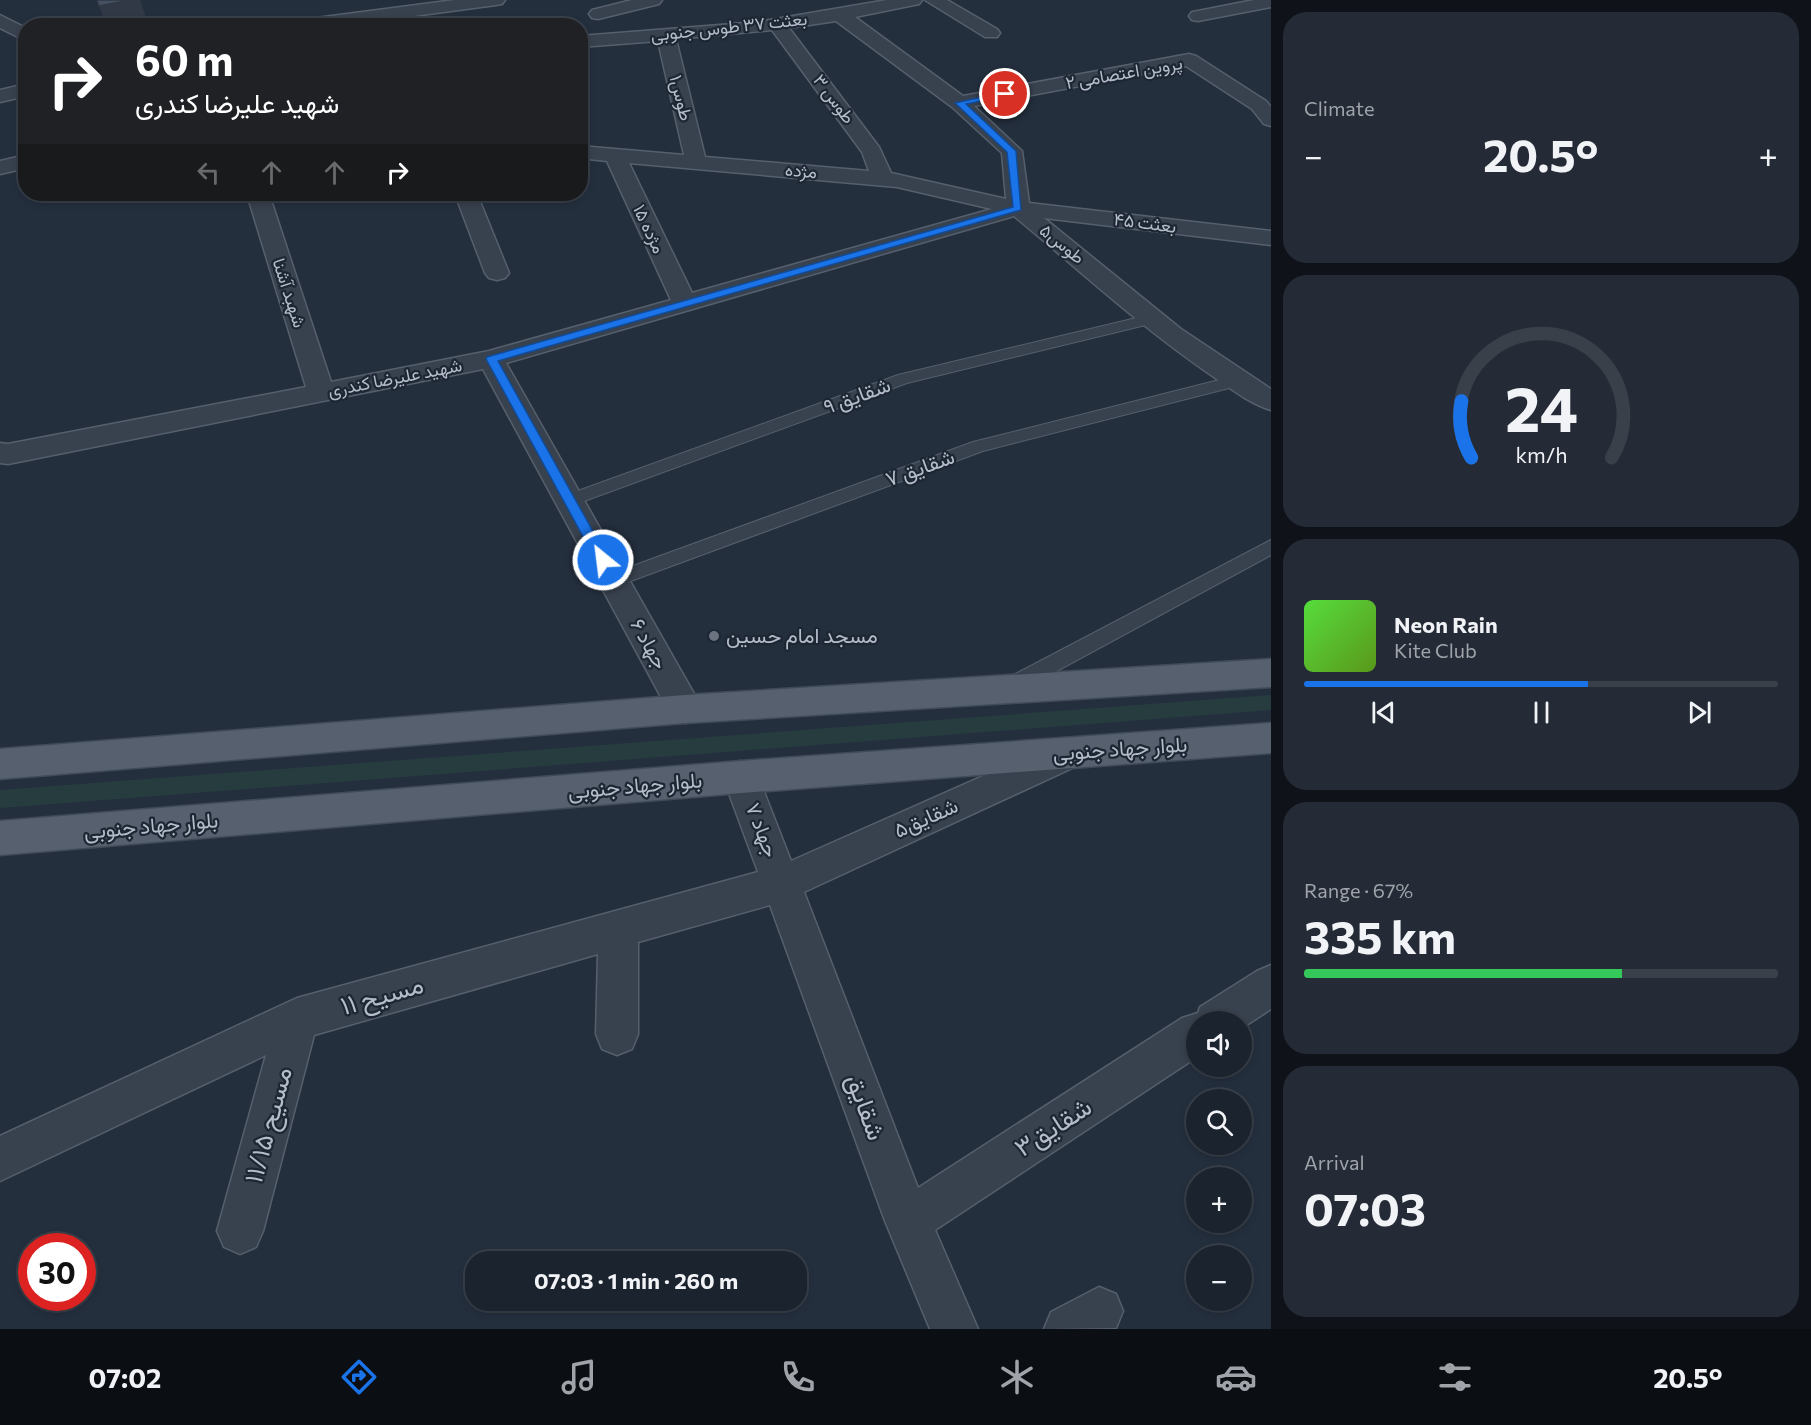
<!DOCTYPE html>
<html lang="en">
<head>
<meta charset="utf-8">
<style>
  body { margin:0; font-family:Commissioner,Vazirmatn,sans-serif; background:#242b36; color:#f1f3f6; height:100vh; display:flex; flex-direction:column; font-size:22px; white-space:nowrap }
  * { box-sizing:border-box; margin:0 }
  p { font-size:20px; color:#a0a4aa }
  .icon { flex:none; width:33px; height:33px; fill:none; stroke:currentColor; stroke-width:2; stroke-linecap:round; stroke-linejoin:round }
  .map { position:relative; flex:1; overflow:hidden }
  .sheet { display:flex; flex-direction:column; gap:12px; padding:12px; background:#0f1319; width:540px }
  .sheet>* { flex:none }
  .hud { position:absolute; left:18px; top:18px; width:570px; height:183px; border-radius:24px; box-shadow:0 3px 9px #0003,0 0 0 2px #39404a; background:#202124; color:#fff; overflow:hidden }
  .fabs { position:absolute; left:1186px; top:1011px; display:grid; gap:12px }
  .fabs a { display:grid; place-items:center; width:66px; height:66px; border-radius:50%; background:#1b232e; box-shadow:0 3px 9px #0003,0 0 0 2px #39404a; font-size:30px }
  .speed { position:absolute; left:18px; top:1233px; display:flex; gap:12px; font-size:30px; font-weight:700; text-align:center }
  .speed>* { display:grid; place-content:center; width:78px; height:78px; border-radius:50%; background:#1b232e; box-shadow:0 3px 9px #0003,0 0 0 2px #39404a; line-height:1 }
  .speed .limit { border:9px solid #d22; background:#fff; color:#111 }
  .pin { position:absolute; display:grid; place-items:center; width:51px; height:51px; color:#fff; margin:-26px; border:3px solid #fff; border-radius:50%; box-shadow:0 2px 6px #0007 }
  .me { position:absolute; width:66px; margin:-33px; rotate:331deg; stroke-linejoin:round; filter:drop-shadow(0 0 4px #0008) }
  .turn { display:flex; align-items:center; gap:21px; height:126px; padding:0 18px; font-size:27px }
  .turn .icon { width:78px; height:78px; stroke-width:2.5 }
  .turn b { display:block; font-size:42px; line-height:51px }
  .lanes { display:flex; align-items:center; height:57px; padding:0 18px; background:#0003; justify-content:center; gap:30px; direction:ltr }
  .lanes .off { opacity:.35 }
  .big { font-size:45px; font-weight:700; line-height:1.1 }
  .sheet .tile { flex:1; display:flex; flex-direction:column; justify-content:center; gap:9px; min-width:0; padding:0 21px; border-radius:24px; background:#242b36 }
  .sheet .dial { align-items:center; gap:0 }
  .dial svg { height:156px; overflow:visible; fill:none; stroke:#39404a; stroke-width:7; stroke-linecap:round; text-anchor:middle }
  .dial text { fill:#f1f3f6; stroke:none }
  .song { display:flex; align-items:center; gap:18px }
  .cover { width:72px; height:72px; border-radius:9px; background:linear-gradient(135deg,hsl(110 70% 55%),hsl(90 70% 35%)) }
  .played { height:6px; border-radius:3px; background:linear-gradient(90deg,#1a73e8 60%,#39404a 60%) }
  .keys { display:flex; justify-content:space-around; direction:ltr }
  .heat { display:flex; justify-content:space-between; align-items:center; font-size:33px; direction:ltr }
  .charge { height:9px; border-radius:4px; background:linear-gradient(90deg,#34c759 67%,#39404a 0) }
  .trip { position:absolute; left:465px; top:1251px; width:342px; height:60px; border-radius:24px; background:#1b232e; box-shadow:0 3px 9px #0003,0 0 0 2px #39404a; font-weight:700; line-height:60px; text-align:center }
  .dock { display:flex; height:96px; justify-content:space-around; align-items:center; background:#0b0e12; color:#a0a4aa }
  .dock .icon { width:42px; height:42px }
  .dock .current { color:#1a73e8 }
  .dock b { font-size:27px; color:#f1f3f6 }
  main { display:flex; flex:1; min-height:0 }
  .map>svg:first-child { display:block }
</style>
</head>
<body>
<main>
<div class="map">
<svg width="1271" height="1329" viewBox="0 0 1271 1329">
  <rect width="100%" height="100%" fill="#242f3e"/>
  <polygon fill="#263c3f" points="1271,695 1271,710 0,808 0,790"/>
  <g fill="none" stroke-linecap="round" stroke-linejoin="round">
    <defs>
      <g id="lane">
        <polygon points="1153,314 1160,319 1158,322 907,383 576,504 570,506 564,504 561,500 564,496 898,375"/>
        <polygon points="1235,376 1243,381 1241,385 983,451 620,585 614,587 608,585 605,580 608,575 973,442"/>
        <polygon points="1271,540 1271,555 1018,692 1011,694 1004,692 1001,686 1004,680"/>
      </g>
      <g id="street">
        <polygon points="455,0 505,0 502,4 496,5 339,26 284,26 293,21"/>
        <polygon points="632,0 662,0 659,4 598,19 592,18 589,14 592,10"/>
        <path d="M887 0H922L919 4 855 17 963 96 1189 54 1196 56 1266 101 1271 107V126L1264 124 1252 109 1186 66 974 106 1022 151 1029 203 1271 231V245L1044 218 1181 329 1271 389V410C1250 404 1230 388 1211 375 1142 328 1079 270 1014 216L506 363 697 699 702 709 697 719 685 723 673 719 483 369 8 464 0 463V443L8 444 306 387 247 194H269L331 382 489 351 671 300 607 161 580 158V146L684 155 658 41 580 47V36L758 22ZM836 21 952 107 1002 153 1006 199 891 173 879 147 789 28ZM772 30 862 152 869 171 705 157 676 39ZM629 163 897 187 992 209 692 293Z"/>
        <polygon points="925,0 947,0 997,29 1000,33 997,37 985,37"/>
        <polygon points="1254,0 1271,0 1271,7 1198,21 1192,20 1189,16 1192,12 1198,11"/>
        <polygon points="0,15 26,28 26,41 0,28"/>
        <polygon points="26,84 26,96 0,102 0,90"/>
        <polygon points="26,155 26,168 0,174 0,161"/>
        <polygon points="455,194 477,194 509,273 505,278 497,280 489,278 485,273"/>
        <polygon points="1069,738 1081,742 1087,753 1081,764 804,892 918,1188 1182,1018 1198,1013 1200,1007 1257,971 1271,965 1271,1009 1242,1028 1242,1022 1197,1022 1197,1057 935,1230 978,1329 930,1329 885,1221 770,905 638,942 638,1034 632,1049 617,1055 602,1049 596,1034 598,954 314,1035 263,1231 256,1247 240,1254 224,1247 217,1231 266,1055 0,1181 0,1136 297,998 758,872 723,777 728,766 741,761 754,766 791,861"/>
        <polygon points="1099,1287 1116,1294 1123,1311 1116,1328 1044,1329 1051,1312"/>
      </g>
      <g id="primary">
        <polygon points="1271,659 1271,687 685,723 0,779 0,749 685,695"/>
        <polygon points="1271,723 1271,753 741,793 0,855 0,821 741,761"/>
      </g>
    </defs>
    <use href="#lane" stroke="#565f6c" stroke-width="2"/>
    <use href="#street" stroke="#565f6c" stroke-width="3"/>
    <use href="#primary" stroke="#414a57" stroke-width="3"/>
    <use href="#lane" fill="#38414e" fill-rule="evenodd"/>
    <use href="#street" fill="#38414e" fill-rule="evenodd"/>
    <use href="#primary" fill="#56606e" fill-rule="evenodd"/>
  </g>
  <polygon fill="#303945" points="130,0 140,0 149,26 107,26 99,6"/>
  <polygon fill="#455162" stroke="#303945" stroke-width="1.5" points="97,0 130,0 99,6"/>
  <polygon fill="#1a73e8" stroke="#114b97" stroke-width="1.5" points="1005,92 1008,93 1008,96 966,104 1016,151 1021,210 498,361 609,560 607,564 598,564 486,359 487,357 1013,207 1007,152 955,103"/>
  <circle fill="#6b7280" stroke="#1d2633" stroke-width="2" cx="714" cy="636" r="6"/>
  <g text-anchor="middle" stroke-width="4.5" stroke-linejoin="round" paint-order="stroke">
    <g font-size="18" fill="#b4bcc9" stroke="#1d2633">
      <text transform="translate(729 27) rotate(-6)" y="6">بعثت ۳۷ طوس جنوبی</text>
      <text transform="translate(1124 73) rotate(-10)" y="6">پروین اعتصامی ۲</text>
      <text transform="translate(681 98) rotate(76)" y="6">طوس۱</text>
      <text transform="translate(834 99) rotate(53)" y="6">طوس ۳</text>
      <text transform="translate(801 171) rotate(5)" y="6">مژده</text>
      <text transform="translate(1145 223) rotate(7)" y="6">بعثت ۴۵</text>
      <text transform="translate(649 229) rotate(65)" y="6">مژده ۱۵</text>
      <text transform="translate(1062 244) rotate(39)" y="6">طوس۵</text>
      <text transform="translate(289 293) rotate(72)" y="6">شهبد آشنا</text>
      <text transform="translate(395 378) rotate(-11)" y="6">شهید علیرضا کندری</text>
    </g>
    <g font-size="21" fill="#b4bcc9" stroke="#1d2633">
      <text transform="translate(857 396) rotate(-20)" y="7">شقایق ۹</text>
      <text transform="translate(920 468) rotate(-20)" y="7">شقایق ۷</text>
      <text transform="translate(649 644) rotate(61)" y="7">جهاد ۶</text>
      <text transform="translate(1120 749) rotate(-4)" y="7">بلوار جهاد جنوبی</text>
      <text transform="translate(635 786) rotate(-5)" y="7">بلوار جهاد جنوبی</text>
      <text transform="translate(926 818) rotate(-24)" y="7">شقایق۵</text>
      <text transform="translate(151 826) rotate(-5)" y="7">بلوار جهاد جنوبی</text>
      <text transform="translate(762 830) rotate(69)" y="7">جهاد ۷</text>
    </g>
    <g font-size="21" fill="#b4bcc9" stroke="#1d2633" text-anchor="start">
      <text x="726" y="643">مسجد امام حسین</text>
    </g>
    <g font-size="26" fill="#b4bcc9" stroke="#1d2633">
      <text transform="translate(382 995) rotate(-16)" y="9">مسیح ۱۱</text>
      <text transform="translate(866 1107) rotate(70)" y="9">شقایق</text>
      <text transform="translate(268 1125) rotate(-75)" y="9">مسیح ۱۱/۱۵</text>
      <text transform="translate(1053 1127) rotate(-33)" y="9">شقایق۳</text>
    </g>
  </g>
</svg>
<div class="fabs">
<a><svg class="icon" aria-label="sound" viewBox="0 0 24 24"><path d="M4 9h4l5-4v14l-5-4H4zM17 9q2 3 0 6"/></svg></a>
<a><svg class="icon" aria-label="search" viewBox="0 0 24 24"><circle cx="10" cy="10" r="6"/><path d="M15 15l6 6"/></svg></a>
<a>+</a>
<a>−</a>
</div>
<div class="speed"><div class="limit">30</div></div>
<div class="pin" style="left:1005px;top:94px;background:#d93025"><svg class="icon" aria-label="arrive" viewBox="0 0 24 24"><path d="M6 21V4h12l-3 4 3 4H6"/></svg></div>
<svg class="me" style="left:603px;top:560px" viewBox="-20 -20 40 40"><circle r="17" fill="#1a73e8" stroke="#fff" stroke-width="3"/><path d="M0-11L8 9 0 5-8 9z" fill="#fff"/></svg>
<div class="trip">07:03 · 1 min · 260 m</div>
<div class="hud">
<div class="turn"><svg class="icon" aria-label="right" viewBox="0 0 24 24"><path d="M7 20v-9h11M14 6l5 5-5 5"/></svg><div><b>60 m</b>شهید علیرضا کندری</div></div>
<div class="lanes"><svg class="icon off" aria-label="left" viewBox="0 0 24 24"><path d="M17 20v-9H6M10 6l-5 5 5 5"/></svg><svg class="icon off" aria-label="ahead" viewBox="0 0 24 24"><path d="M12 20V5M6 11l6-6 6 6"/></svg><svg class="icon off" aria-label="ahead" viewBox="0 0 24 24"><path d="M12 20V5M6 11l6-6 6 6"/></svg><svg class="icon" aria-label="right" viewBox="0 0 24 24"><path d="M7 20v-9h11M14 6l5 5-5 5"/></svg></div>
</div>
</div>
<section class="sheet">
<div class="tile"><p>Climate</p>
<div class="heat"><a>−</a><b class="big">20.5°</b><a>+</a></div>
</div>
<div class="tile dial"><svg viewBox="0 0 100 80">
<path d="M14 69A42 42 0 1 1 86 69"/>
<path d="M14 69A42 42 0 0 1 9 40" stroke="#1a73e8"/>
<text x="50" y="56" font-size="32" font-weight="700">24</text>
<text x="50" y="72" font-size="11">km/h</text>
</svg></div>
<div class="tile">
<div class="song"><i class="cover"></i><div><b>Neon Rain</b><p>Kite Club</p></div></div>
<div class="played"></div>
<div class="keys"><svg class="icon" aria-label="previous" viewBox="0 0 24 24"><path d="M18 5L8 12l10 7zM5 5v14"/></svg><svg class="icon" aria-label="pause" viewBox="0 0 24 24"><path d="M8 5v14M16 5v14"/></svg><svg class="icon" aria-label="next" viewBox="0 0 24 24"><path d="M6 5l10 7-10 7zM19 5v14"/></svg></div>
</div>
<div class="tile"><p>Range · 67%</p><b class="big">335 km</b><div class="charge"></div></div>
<div class="tile"><p>Arrival</p><b class="big">07:03</b></div>
</section>
</main>
<nav class="dock">
<b>07:02</b>
<svg class="icon current" aria-label="directions" viewBox="0 0 24 24"><path d="M12 3l9 9-9 9-9-9zM9 14v-3h6M13 9l2 2-2 2"/></svg>
<svg class="icon" aria-label="music" viewBox="0 0 24 24"><path d="M9 18V5l10-2v13"/><circle cx="6" cy="18" r="3"/><circle cx="16" cy="16" r="3"/></svg>
<svg class="icon" aria-label="phone" viewBox="0 0 24 24"><path d="M5 4h4l2 5-3 2q2 4 5 5l2-3 5 2v4C11 20 4 13 5 4z"/></svg>
<svg class="icon" aria-label="climate" viewBox="0 0 24 24"><path d="M12 3v18M4 7l16 10M4 17L20 7"/></svg>
<svg class="icon" aria-label="car" viewBox="0 0 24 24"><path d="M5 17H2v-5l4-1 3-4h7l3 4 3 1v5h-3M9 17h6M6 11h13"/><circle cx="7" cy="17" r="2"/><circle cx="17" cy="17" r="2"/></svg>
<svg class="icon" aria-label="filters" viewBox="0 0 24 24"><path d="M4 7h16M4 17h16"/><circle cx="9" cy="7" r="2"/><circle cx="15" cy="17" r="2"/></svg>
<b>20.5°</b>
</nav>
</body>
</html>
